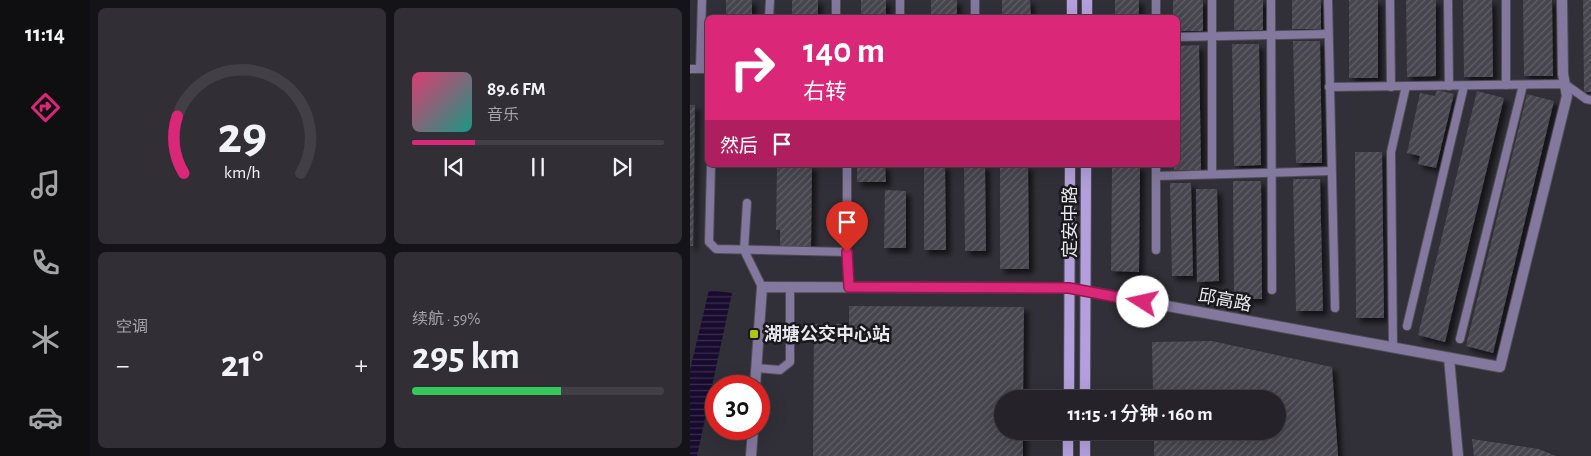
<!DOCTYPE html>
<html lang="zh">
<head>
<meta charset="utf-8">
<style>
  body { margin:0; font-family:"Alegreya Sans","Noto Sans SC",sans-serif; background:#312f35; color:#f1f3f6; height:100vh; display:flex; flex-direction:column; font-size:19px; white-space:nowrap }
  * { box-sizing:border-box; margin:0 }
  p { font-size:16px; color:#a3a4a8 }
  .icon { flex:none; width:28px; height:28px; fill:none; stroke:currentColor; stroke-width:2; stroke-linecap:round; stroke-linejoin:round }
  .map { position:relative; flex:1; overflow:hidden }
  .panel { display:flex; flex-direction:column; gap:8px; padding:8px; background:#141317; width:600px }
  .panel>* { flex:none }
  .banner { position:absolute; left:15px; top:15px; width:475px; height:152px; border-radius:8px; box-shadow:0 5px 20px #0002,0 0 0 1px #424046; background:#db2777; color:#fff; overflow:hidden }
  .speed { position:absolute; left:15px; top:375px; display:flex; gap:10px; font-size:25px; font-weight:700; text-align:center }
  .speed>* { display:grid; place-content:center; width:65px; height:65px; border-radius:50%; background:#252329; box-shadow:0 5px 20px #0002,0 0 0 1px #424046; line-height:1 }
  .speed .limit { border:8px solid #d22; background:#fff; color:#111 }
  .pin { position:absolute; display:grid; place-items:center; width:42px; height:42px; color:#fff; margin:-51px -21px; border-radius:50% 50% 50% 0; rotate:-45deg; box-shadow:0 0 5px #0007 }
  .pin .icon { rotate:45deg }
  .me { position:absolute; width:55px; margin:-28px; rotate:280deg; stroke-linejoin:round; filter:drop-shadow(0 0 4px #0008) }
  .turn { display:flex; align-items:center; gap:18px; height:105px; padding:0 15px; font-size:22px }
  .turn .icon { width:65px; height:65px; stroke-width:2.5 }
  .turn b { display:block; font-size:35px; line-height:42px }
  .then { display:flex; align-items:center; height:48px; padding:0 15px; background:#0003; gap:10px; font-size:19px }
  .big { font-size:38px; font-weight:600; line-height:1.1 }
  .panel .widget { flex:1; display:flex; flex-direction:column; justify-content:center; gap:8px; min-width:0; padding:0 18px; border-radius:8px; background:#312f35 }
  .panel .dial { align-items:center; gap:0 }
  .dial svg { height:130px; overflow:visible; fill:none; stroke:#424046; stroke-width:7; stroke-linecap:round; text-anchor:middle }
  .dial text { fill:#f1f3f6; stroke:none }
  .song { display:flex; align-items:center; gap:15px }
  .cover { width:60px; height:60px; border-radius:8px; background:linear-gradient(135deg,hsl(340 70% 55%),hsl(170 70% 35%)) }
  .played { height:5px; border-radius:2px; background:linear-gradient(90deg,#db2777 25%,#424046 25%) }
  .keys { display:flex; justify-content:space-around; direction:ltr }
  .heat { display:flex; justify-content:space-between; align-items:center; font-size:28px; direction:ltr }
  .charge { height:8px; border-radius:4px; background:linear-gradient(90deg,#34c759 59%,#424046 0) }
  .panel .tiles { flex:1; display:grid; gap:8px; grid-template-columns:repeat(2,1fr) }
  .trip { position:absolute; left:304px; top:390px; width:292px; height:50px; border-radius:25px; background:#252329; box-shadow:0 5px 20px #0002,0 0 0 1px #424046; font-weight:600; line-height:50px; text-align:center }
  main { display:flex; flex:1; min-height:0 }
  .dock { display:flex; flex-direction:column; width:90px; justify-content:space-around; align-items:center; background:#0f0e10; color:#a3a4a8 }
  .dock .icon { width:35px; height:35px }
  .dock .on { color:#db2777 }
  .dock b { font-size:22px; color:#f1f3f6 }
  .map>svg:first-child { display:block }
</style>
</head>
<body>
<main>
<nav class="dock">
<b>11:14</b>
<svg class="icon on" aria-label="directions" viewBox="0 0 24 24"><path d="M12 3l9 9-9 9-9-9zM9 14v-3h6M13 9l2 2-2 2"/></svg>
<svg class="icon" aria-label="music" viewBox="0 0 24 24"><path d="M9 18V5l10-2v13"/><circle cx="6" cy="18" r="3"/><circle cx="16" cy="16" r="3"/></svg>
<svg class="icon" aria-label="phone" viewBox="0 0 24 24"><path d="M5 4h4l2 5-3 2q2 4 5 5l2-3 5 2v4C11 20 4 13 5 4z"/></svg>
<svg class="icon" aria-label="climate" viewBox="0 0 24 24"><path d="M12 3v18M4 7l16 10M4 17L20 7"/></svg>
<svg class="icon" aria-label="car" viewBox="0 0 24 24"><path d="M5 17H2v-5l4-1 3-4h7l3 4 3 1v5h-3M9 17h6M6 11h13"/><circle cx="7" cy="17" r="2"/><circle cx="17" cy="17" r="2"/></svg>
</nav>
<section class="panel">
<div class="tiles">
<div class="widget dial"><svg viewBox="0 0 100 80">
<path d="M14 69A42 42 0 1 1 86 69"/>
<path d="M14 69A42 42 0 0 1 10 34" stroke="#db2777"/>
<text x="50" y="56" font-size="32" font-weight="700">29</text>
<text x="50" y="72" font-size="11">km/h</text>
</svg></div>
<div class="widget">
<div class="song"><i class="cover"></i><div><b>89.6 FM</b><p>音乐</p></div></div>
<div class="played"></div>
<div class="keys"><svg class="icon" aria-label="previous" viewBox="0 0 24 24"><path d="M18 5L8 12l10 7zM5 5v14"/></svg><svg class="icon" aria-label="pause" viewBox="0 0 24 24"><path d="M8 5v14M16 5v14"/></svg><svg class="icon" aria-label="next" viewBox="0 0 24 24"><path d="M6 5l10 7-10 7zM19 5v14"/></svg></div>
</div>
<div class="widget"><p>空调</p>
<div class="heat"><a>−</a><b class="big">21°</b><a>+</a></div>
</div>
<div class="widget"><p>续航 · 59%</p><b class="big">295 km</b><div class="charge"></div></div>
</div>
</section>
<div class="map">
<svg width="901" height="456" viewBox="0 0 901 456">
  <defs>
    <pattern id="water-rules" width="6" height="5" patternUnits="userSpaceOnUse" patternTransform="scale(1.25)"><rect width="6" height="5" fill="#190b2f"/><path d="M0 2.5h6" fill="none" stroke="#3a2f4d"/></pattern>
    <pattern id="building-hatch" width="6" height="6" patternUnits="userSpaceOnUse" patternTransform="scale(1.25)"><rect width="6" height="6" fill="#47454e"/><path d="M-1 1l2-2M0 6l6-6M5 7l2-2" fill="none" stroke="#626068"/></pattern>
    <filter id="shadow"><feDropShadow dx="4.5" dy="4.5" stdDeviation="2.5" flood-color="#0009"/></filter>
  </defs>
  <rect width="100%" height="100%" fill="#312f37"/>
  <polygon fill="url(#water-rules)" points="19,290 42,293 7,456 0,456 0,370"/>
  <g fill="url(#building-hatch)" filter="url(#shadow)">
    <rect x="36" y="0" width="26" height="18"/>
    <rect x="102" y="0" width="26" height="18"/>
    <rect x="171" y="0" width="25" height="18"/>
    <rect x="241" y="0" width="26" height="18"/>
    <polygon points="312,0 340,0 341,18 312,18"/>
    <rect x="425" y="0" width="24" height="18"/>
    <polygon points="483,0 513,0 513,31 488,31 488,18 483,18"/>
    <rect x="544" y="0" width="29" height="30"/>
    <rect x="602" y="0" width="29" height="29"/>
    <rect x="659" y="0" width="29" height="78"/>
    <polygon points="716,0 746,0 746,76 717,77"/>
    <polygon points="773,0 802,0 803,77 774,77"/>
    <polygon points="833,0 862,0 863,76 834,76"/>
    <polygon points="893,0 901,0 901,92 894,92"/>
    <polygon points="603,41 630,41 632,163 606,163"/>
    <polygon points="542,44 569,44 571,165 544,166"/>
    <polygon points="509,45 511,170 484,170 484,165 488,165 488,46"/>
    <polygon points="747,90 764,94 746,168 728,164 730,156 717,153 730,93 745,96"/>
    <polygon points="787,91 814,98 755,342 728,335"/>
    <polygon points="837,94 864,101 803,353 776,346"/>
    <polygon points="0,105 5,105 3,246 0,246"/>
    <polygon points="665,152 692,152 694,318 666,318"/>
    <polygon points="87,165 122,165 121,248 90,248 90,230 86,230"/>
    <polygon points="167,165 195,165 196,182 167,182"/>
    <polygon points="234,165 255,165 256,250 234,250"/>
    <polygon points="274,165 295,165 296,251 275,251"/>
    <polygon points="310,165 338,165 339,269 310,269"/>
    <polygon points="422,165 450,165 449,272 421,271"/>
    <polygon points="603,179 630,179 633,311 606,311"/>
    <polygon points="543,181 571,181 572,299 544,299"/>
    <polygon points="480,183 501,183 503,276 482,276"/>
    <polygon points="506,189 527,189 529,281 507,282"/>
    <polygon points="195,190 216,191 216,248 194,248"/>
    <polygon points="159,306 334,307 333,399 312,399 312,431 333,431 333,456 123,456 124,324 159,324"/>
    <polygon points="522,341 642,367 648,456 464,456 464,431 588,431 588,399 463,399 462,342"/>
    <polygon points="782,439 849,449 866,456 784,456"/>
  </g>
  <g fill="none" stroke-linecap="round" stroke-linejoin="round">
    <defs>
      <g id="lane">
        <polyline points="581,0 582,290"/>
        <polyline points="638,0 645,308"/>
        <polyline points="700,0 701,87"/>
        <polyline points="758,0 759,86"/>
        <polyline points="816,0 816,85"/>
        <polyline points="79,18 80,0"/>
        <polyline points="146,18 146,0"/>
        <polyline points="210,18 210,0"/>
        <polyline points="285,18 285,0"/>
        <polyline points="466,18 466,0"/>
        <polyline points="488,37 638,34"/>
        <polyline points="0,69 18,69"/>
        <polyline points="10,69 12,0"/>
        <polyline points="639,87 875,84 896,99 901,100"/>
        <polyline points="21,165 19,242 26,249 157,252"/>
        <polyline points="157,165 157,252 159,287"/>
        <polyline points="466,165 466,250"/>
        <polyline points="522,174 522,0"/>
        <polyline points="466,176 641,171"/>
        <polyline points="57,203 54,250 72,287"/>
        <polyline points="717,326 774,86"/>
        <polyline points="770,339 833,85"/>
        <polyline points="703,348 701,152 716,86"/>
        <polyline points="66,368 90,370 100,362 100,287"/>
      </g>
      <g id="street">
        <polyline points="759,358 768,456"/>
        <polyline points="65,386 72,287 379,288 810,367 877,96 873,74 872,0"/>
        <polyline points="61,456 63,429"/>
      </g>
      <g id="secondary">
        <polyline points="382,18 382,0"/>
        <polyline points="397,18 397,0"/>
        <polyline points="379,399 380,165"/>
        <polyline points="395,399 396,165"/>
        <polyline points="395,431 395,456"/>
        <polyline points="378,456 378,431"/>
      </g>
    </defs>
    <use href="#lane" stroke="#4e4d54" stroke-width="10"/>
    <use href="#street" stroke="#4e4d54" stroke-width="12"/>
    <use href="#secondary" stroke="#4e4d54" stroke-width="12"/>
    <use href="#lane" stroke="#83789d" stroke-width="8"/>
    <use href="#street" stroke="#83789d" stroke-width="10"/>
    <use href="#secondary" stroke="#b29fdc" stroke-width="10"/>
  </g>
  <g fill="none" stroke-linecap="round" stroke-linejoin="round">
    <defs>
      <polyline id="route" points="157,252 159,287 379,288 453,302"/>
    </defs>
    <use href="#route" stroke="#8e194d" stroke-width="12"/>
    <use href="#route" stroke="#db2777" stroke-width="9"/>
  </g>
  <rect fill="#adc60d" stroke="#19181b" stroke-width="2" x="59" y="329" width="10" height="10" rx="2.5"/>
  <g text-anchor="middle" stroke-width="5" stroke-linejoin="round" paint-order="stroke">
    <g font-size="18" fill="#e9e8ee" stroke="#19181b">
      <text transform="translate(380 222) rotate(-90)" y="6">定安中路</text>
      <text transform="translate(535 300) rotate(11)" y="6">邱高路</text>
    </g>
    <g font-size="18" font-weight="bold" fill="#e9e8ee" stroke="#19181b" text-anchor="start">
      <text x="74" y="340">湖塘公交中心站</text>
    </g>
  </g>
</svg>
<div class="speed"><div class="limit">30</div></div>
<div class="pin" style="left:157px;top:252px;background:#d93025"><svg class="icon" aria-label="arrive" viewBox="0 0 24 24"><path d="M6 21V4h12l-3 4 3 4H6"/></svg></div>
<svg class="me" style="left:453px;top:302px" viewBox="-20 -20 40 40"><circle r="19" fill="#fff"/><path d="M0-13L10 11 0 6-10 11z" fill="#db2777"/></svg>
<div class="trip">11:15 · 1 分钟 · 160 m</div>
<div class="banner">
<div class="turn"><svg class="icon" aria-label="right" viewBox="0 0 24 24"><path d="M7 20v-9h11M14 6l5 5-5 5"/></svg><div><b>140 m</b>右转</div></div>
<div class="then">然后<svg class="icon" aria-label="arrive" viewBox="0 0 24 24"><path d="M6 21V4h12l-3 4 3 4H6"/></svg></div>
</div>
</div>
</main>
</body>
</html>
